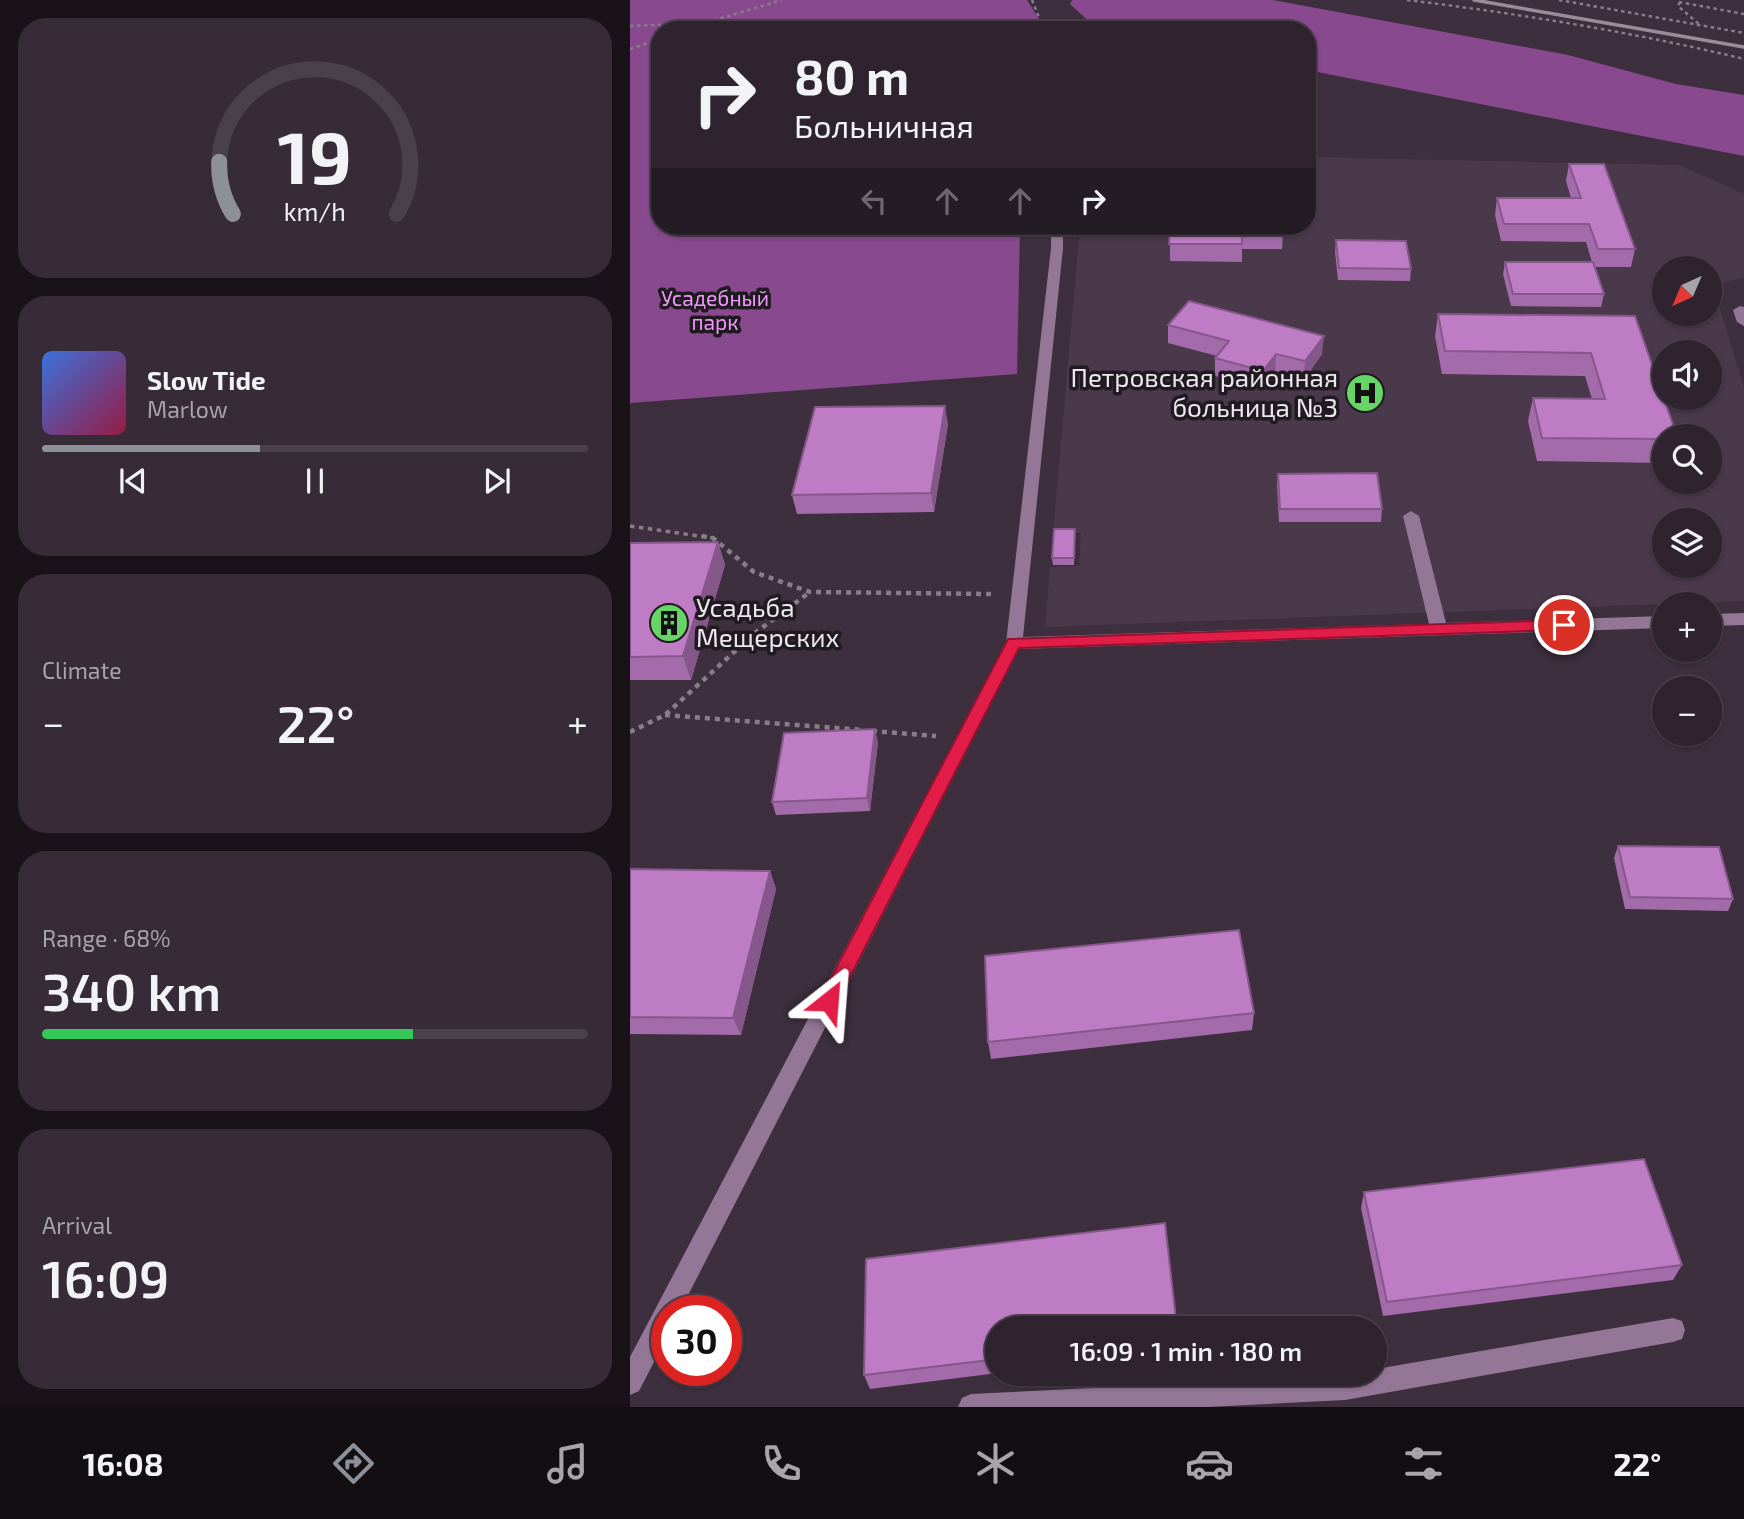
<!DOCTYPE html>
<html lang="en">
<head>
<meta charset="utf-8">
<style>
  body { margin:0; font-family:"Exo 2",sans-serif; background:#362b36; color:#f1f3f6; height:100vh; display:flex; flex-direction:column; font-size:26px; white-space:nowrap }
  * { box-sizing:border-box; margin:0 }
  p { font-size:23px; color:#a7a4aa }
  .icon { flex:none; width:38px; height:38px; fill:none; stroke:currentColor; stroke-width:2; stroke-linecap:round; stroke-linejoin:round }
  .map { position:relative; flex:1; overflow:hidden }
  .drawer { display:flex; flex-direction:column; gap:18px; padding:18px; background:#191319; width:630px }
  .drawer>* { flex:none }
  .banner { position:absolute; left:21px; top:21px; width:665px; height:214px; border-radius:28px; box-shadow:0 2px 5px #0004,0 0 0 2px #49404a; background:#2e232e; color:#f1f3f6; overflow:hidden }
  .needle { width:46px; rotate:224deg }
  .fabs { position:absolute; left:1022px; top:256px; display:grid; gap:14px }
  .fabs a { display:grid; place-items:center; width:70px; height:70px; border-radius:50%; background:#2e232e; box-shadow:0 2px 5px #0004,0 0 0 2px #49404a; font-size:35px }
  .speed { position:absolute; left:21px; top:1295px; display:flex; gap:14px; font-size:35px; font-weight:700; text-align:center }
  .speed>* { display:grid; place-content:center; width:91px; height:91px; border-radius:50%; background:#2e232e; box-shadow:0 2px 5px #0004,0 0 0 2px #49404a; line-height:1 }
  .speed .limit { border:10px solid #d22; background:#fff; color:#111 }
  .pin { position:absolute; display:grid; place-items:center; width:60px; height:60px; color:#fff; margin:-30px; border:4px solid #fff; border-radius:50%; box-shadow:0 2px 7px #0007 }
  .me { position:absolute; width:77px; margin:-38px; rotate:28deg; stroke-linejoin:round; filter:drop-shadow(0 0 5px #0008) }
  .turn { display:flex; align-items:center; gap:24px; height:147px; padding:0 28px; font-size:32px }
  .turn .icon { width:91px; height:91px; stroke-width:2.5 }
  .turn b { display:block; font-size:49px; line-height:60px }
  .lanes { display:flex; align-items:center; height:66px; padding:0 28px; background:#0003; justify-content:center; gap:35px; direction:ltr }
  .lanes .off { opacity:.35 }
  .big { font-size:52px; font-weight:600; line-height:1.1 }
  .drawer .widget { flex:1; display:flex; flex-direction:column; justify-content:center; gap:10px; min-width:0; padding:0 24px; border-radius:28px; background:#362b36 }
  .drawer .dial { align-items:center; gap:0 }
  .dial svg { height:182px; overflow:visible; fill:none; stroke:#49404a; stroke-width:7; stroke-linecap:round; text-anchor:middle }
  .dial text { fill:#f1f3f6; stroke:none }
  .song { display:flex; align-items:center; gap:21px }
  .cover { width:84px; height:84px; border-radius:10px; background:linear-gradient(135deg,hsl(220 70% 55%),hsl(340 70% 35%)) }
  .played { height:7px; border-radius:4px; background:linear-gradient(90deg,#8c9099 40%,#49404a 40%) }
  .keys { display:flex; justify-content:space-around; direction:ltr }
  .heat { display:flex; justify-content:space-between; align-items:center; font-size:38px; direction:ltr }
  .charge { height:10px; border-radius:5px; background:linear-gradient(90deg,#34c759 68%,#49404a 0) }
  .trip { position:absolute; left:355px; top:1316px; width:402px; height:70px; border-radius:35px; background:#2e232e; box-shadow:0 2px 5px #0004,0 0 0 2px #49404a; font-weight:600; line-height:70px; text-align:center }
  .dock { display:flex; height:112px; justify-content:space-around; align-items:center; background:#120e12; color:#a7a4aa }
  .dock .icon { width:49px; height:49px }
  .dock .current { color:#8c9099 }
  .dock b { font-size:32px; color:#f1f3f6 }
  main { display:flex; flex:1; min-height:0 }
  .map>svg:first-child { display:block }
</style>
</head>
<body>
<main>
<section class="drawer">
<div class="widget dial"><svg viewBox="0 0 100 80">
<path d="M14 69A42 42 0 1 1 86 69"/>
<path d="M14 69A42 42 0 0 1 8 46" stroke="#8c9099"/>
<text x="50" y="56" font-size="32" font-weight="700">19</text>
<text x="50" y="72" font-size="11">km/h</text>
</svg></div>
<div class="widget">
<div class="song"><i class="cover"></i><div><b>Slow Tide</b><p>Marlow</p></div></div>
<div class="played"></div>
<div class="keys"><svg class="icon" aria-label="previous" viewBox="0 0 24 24"><path d="M18 5L8 12l10 7zM5 5v14"/></svg><svg class="icon" aria-label="pause" viewBox="0 0 24 24"><path d="M8 5v14M16 5v14"/></svg><svg class="icon" aria-label="next" viewBox="0 0 24 24"><path d="M6 5l10 7-10 7zM19 5v14"/></svg></div>
</div>
<div class="widget"><p>Climate</p>
<div class="heat"><a>−</a><b class="big">22°</b><a>+</a></div>
</div>
<div class="widget"><p>Range · 68%</p><b class="big">340 km</b><div class="charge"></div></div>
<div class="widget"><p>Arrival</p><b class="big">16:09</b></div>
</section>
<div class="map">
<svg width="1114" height="1407" viewBox="0 0 1114 1407">
  <rect width="100%" height="100%" fill="#3d2f3e"/>
  <path fill="#4a384b" fill-rule="evenodd" d="M677 157 1049 165 1114 194V278L1083 285 1114 388V601L415 627 420 567 449 566 451 533H423L450 226H677ZM1034 268H1080V313H1034ZM1034 352H1080V397H1034ZM1034 436H1080V481H1034ZM1034 520H1080V565H1034Z"/>
  <g fill="#88498e">
    <polygon points="0,0 397,0 414,27 413,30 30,30 30,226 390,226 387,374 0,403"/>
    <polygon points="442,0 643,0 938,55 1046,84 1114,95 1114,156 677,70 677,30 474,30 466,28 440,4"/>
  </g>
  <g fill="none" stroke-linecap="round" stroke-linejoin="round">
    <g stroke="#897d8a" stroke-width="2.5" stroke-dasharray="3.5 3.5" stroke-linecap="butt">
      <polyline points="402,0 414,30"/>
      <path d="M777 0C891 14 1003 32 1114 59"/>
      <polyline points="929,0 1114,33"/>
      <polyline points="1049,2 1114,14"/>
      <polyline points="1050,2 1048,6 1070,25"/>
      <polyline points="0,26 75,23 152,0"/>
      <polyline points="56,30 69,25"/>
      <polyline points="0,49 30,39"/>
    </g>
    <polyline stroke="#897d8a" stroke-width="3.5" stroke-dasharray="4.5 4.5" stroke-linecap="butt" points="0,526 83,538"/>
    <g stroke="#897d8a" stroke-width="4.5" stroke-dasharray="5 5" stroke-linecap="butt">
      <polyline points="72,536 83,538 124,572 180,592 361,594"/>
      <polyline points="35,715 233,730"/>
      <polyline points="242,731 306,736"/>
      <polyline points="0,732 35,715 125,633 180,592"/>
    </g>
    <g fill="#947797" fill-rule="evenodd">
      <polygon points="421,226 433,226 433,248 393,637 799,624 773,516 781,511 789,516 816,623 1034,616 1034,628 389,649 50,1311 37,1311 37,1337 9,1391 0,1395 0,1357 376,643 421,248"/>
      <polygon points="1110,306 1114,307 1114,326 1107,322 1103,310"/>
      <polygon points="1114,613 1114,625 1080,626 1080,614"/>
      <polygon points="1043,1318 1052,1321 1055,1330 1052,1339 1043,1342 715,1400 577,1407 328,1407 332,1398 341,1394 746,1374 746,1369"/>
    </g>
    <polyline stroke="#988d99" stroke-width="3.5" points="844,0 1114,47"/>
  </g>
  <g fill="#a36ba9">
    <polygon points="939,164 1005,249 1001,267 964,267 974,294 971,307 881,306 873,274 875,262 962,262 956,242 871,241 865,215 867,198 941,198 936,181"/>
    <polygon points="540,226 653,232 652,249 612,249 612,262 540,261"/>
    <polygon points="706,240 781,269 780,281 708,280 705,252"/>
    <polygon points="808,314 1005,316 1034,436 1034,463 907,461 898,421 903,398 962,399 955,376 812,374 805,336"/>
    <polygon points="538,325 692,354 674,380 645,372 633,389 585,376 585,358 587,356 538,343"/>
    <polygon points="318,424 304,512 167,514 162,495"/>
    <polygon points="648,474 752,509 751,522 649,522 647,486"/>
    <polygon points="445,529 444,565 423,565 422,558"/>
    <polygon points="88,542 95,565 61,680 0,680 0,543"/>
    <polygon points="248,742 240,811 146,815 142,802"/>
    <polygon points="988,846 1103,899 1098,911 995,909 984,858"/>
    <polygon points="0,869 140,871 146,889 111,1035 0,1034"/>
    <polygon points="624,1013 622,1030 361,1059 358,1042"/>
    <polygon points="734,1192 1052,1265 1043,1280 753,1316 731,1208"/>
    <polygon points="368,1328 368,1373 240,1389 234,1375"/>
  </g>
  <g fill="#85578a">
    <polygon points="694,336 692,354 674,380 675,361"/>
    <polygon points="646,354 645,372 633,389 633,371"/>
    <polygon points="315,406 318,424 304,512 301,493"/>
    <polygon points="88,542 95,565 61,680 53,656"/>
    <polygon points="245,729 248,742 240,811 237,798"/>
    <polygon points="140,871 146,889 111,1035 103,1018"/>
  </g>
  <g fill="#be7cc5" stroke="#85578a" stroke-width="2">
    <polygon points="939,164 974,164 1005,249 968,249 959,224 874,224 867,198 951,198"/>
    <polygon points="540,226 652,226 653,232 612,231 612,244 539,244"/>
    <polygon points="706,240 776,241 781,269 709,268"/>
    <polygon points="875,262 963,262 974,294 883,294"/>
    <polygon points="559,301 694,336 675,361 646,354 633,371 585,358 599,341 538,325"/>
    <polygon points="808,314 1005,316 1047,436 1034,436 1034,439 912,438 903,398 975,399 961,353 815,351"/>
    <polygon points="315,406 301,493 162,495 185,407"/>
    <polygon points="747,473 752,509 650,509 648,474"/>
    <polygon points="424,529 445,529 444,558 422,558"/>
    <polygon points="88,542 53,656 0,657 0,543"/>
    <polygon points="245,729 237,798 142,802 154,733"/>
    <polygon points="988,846 1089,847 1103,899 1000,897"/>
    <polygon points="0,869 140,871 103,1018 0,1017"/>
    <polygon points="609,930 624,1013 358,1042 355,956"/>
    <polygon points="1014,1159 1052,1265 757,1302 734,1192"/>
    <polygon points="535,1223 547,1328 368,1328 368,1359 234,1375 236,1259"/>
  </g>
  <polygon fill="#e11d48" stroke="#92132f" stroke-width="2" points="934,620 942,625 934,630 389,648 205,1006 199,1009 192,1006 189,1001 192,995 378,639"/>
  <defs>
    <symbol id="hospital-disc" viewBox="-11 -11 22 22"><circle r="9.5" fill="#66d466" stroke="#201a21"/><path d="M-5-5h3v3.5h4V-5h3V5h-3V1.5h-4V5h-3Z" fill="#111"/></symbol>
    <symbol id="building-disc" viewBox="-11 -11 22 22"><circle r="9.5" fill="#66d466" stroke="#201a21"/><path d="M-4-6H4V6H1V3H-1V6H-4ZM-2.5-4.3h1.7v1.8h-1.7ZM.8-4.3h1.7v1.8H.8ZM-2.5-1h1.7V.8h-1.7ZM.8-1h1.7V.8H.8Z" fill="#111"/></symbol>
  </defs>
  <g fill-rule="evenodd">
    <use href="#hospital-disc" x="713" y="371" width="44" height="44"/>
    <use href="#building-disc" x="17" y="601" width="44" height="44"/>
  </g>
  <g text-anchor="middle" stroke-width="7" stroke-linejoin="round" paint-order="stroke">
    <g font-size="21" fill="#ef9af8" stroke="#201a21">
      <text x="85" y="306">Усадебный<tspan x="85" dy="24">парк</tspan></text>
    </g>
    <g font-size="26" fill="#ede4ee" stroke="#201a21" text-anchor="end">
      <text x="708" y="387">Петровская районная<tspan x="708" dy="30">больница №3</tspan></text>
      <text x="66" y="617" text-anchor="start">Усадьба<tspan x="66" dy="30">Мещерских</tspan></text>
    </g>
  </g>
</svg>
<div class="fabs">
<a><svg class="needle" viewBox="-14 -14 28 28"><path d="M0-13l5 13h-10z" fill="#e53935"/><path d="M0 13l5-13h-10z" fill="#a7a4aa"/></svg></a>
<a><svg class="icon" aria-label="sound" viewBox="0 0 24 24"><path d="M4 9h4l5-4v14l-5-4H4zM17 9q2 3 0 6"/></svg></a>
<a><svg class="icon" aria-label="search" viewBox="0 0 24 24"><circle cx="10" cy="10" r="6"/><path d="M15 15l6 6"/></svg></a>
<a><svg class="icon" aria-label="layers" viewBox="0 0 24 24"><path d="M12 4l9 5-9 5-9-5zM3 14l9 5 9-5"/></svg></a>
<a>+</a>
<a>−</a>
</div>
<div class="speed"><div class="limit">30</div></div>
<div class="pin" style="left:934px;top:625px;background:#d93025"><svg class="icon" aria-label="arrive" viewBox="0 0 24 24"><path d="M6 21V4h12l-3 4 3 4H6"/></svg></div>
<svg class="me" style="left:199px;top:1001px" viewBox="-20 -20 40 40"><path d="M0-17L14 15 0 8-14 15z" fill="#e11d48" stroke="#fff" stroke-width="4"/></svg>
<div class="trip">16:09 · 1 min · 180 m</div>
<div class="banner">
<div class="turn"><svg class="icon" aria-label="right" viewBox="0 0 24 24"><path d="M7 20v-9h11M14 6l5 5-5 5"/></svg><div><b>80 m</b>Больничная</div></div>
<div class="lanes"><svg class="icon off" aria-label="left" viewBox="0 0 24 24"><path d="M17 20v-9H6M10 6l-5 5 5 5"/></svg><svg class="icon off" aria-label="ahead" viewBox="0 0 24 24"><path d="M12 20V5M6 11l6-6 6 6"/></svg><svg class="icon off" aria-label="ahead" viewBox="0 0 24 24"><path d="M12 20V5M6 11l6-6 6 6"/></svg><svg class="icon" aria-label="right" viewBox="0 0 24 24"><path d="M7 20v-9h11M14 6l5 5-5 5"/></svg></div>
</div>
</div>
</main>
<nav class="dock">
<b>16:08</b>
<svg class="icon current" aria-label="directions" viewBox="0 0 24 24"><path d="M12 3l9 9-9 9-9-9zM9 14v-3h6M13 9l2 2-2 2"/></svg>
<svg class="icon" aria-label="music" viewBox="0 0 24 24"><path d="M9 18V5l10-2v13"/><circle cx="6" cy="18" r="3"/><circle cx="16" cy="16" r="3"/></svg>
<svg class="icon" aria-label="phone" viewBox="0 0 24 24"><path d="M5 4h4l2 5-3 2q2 4 5 5l2-3 5 2v4C11 20 4 13 5 4z"/></svg>
<svg class="icon" aria-label="climate" viewBox="0 0 24 24"><path d="M12 3v18M4 7l16 10M4 17L20 7"/></svg>
<svg class="icon" aria-label="car" viewBox="0 0 24 24"><path d="M5 17H2v-5l4-1 3-4h7l3 4 3 1v5h-3M9 17h6M6 11h13"/><circle cx="7" cy="17" r="2"/><circle cx="17" cy="17" r="2"/></svg>
<svg class="icon" aria-label="filters" viewBox="0 0 24 24"><path d="M4 7h16M4 17h16"/><circle cx="9" cy="7" r="2"/><circle cx="15" cy="17" r="2"/></svg>
<b>22°</b>
</nav>
</body>
</html>
